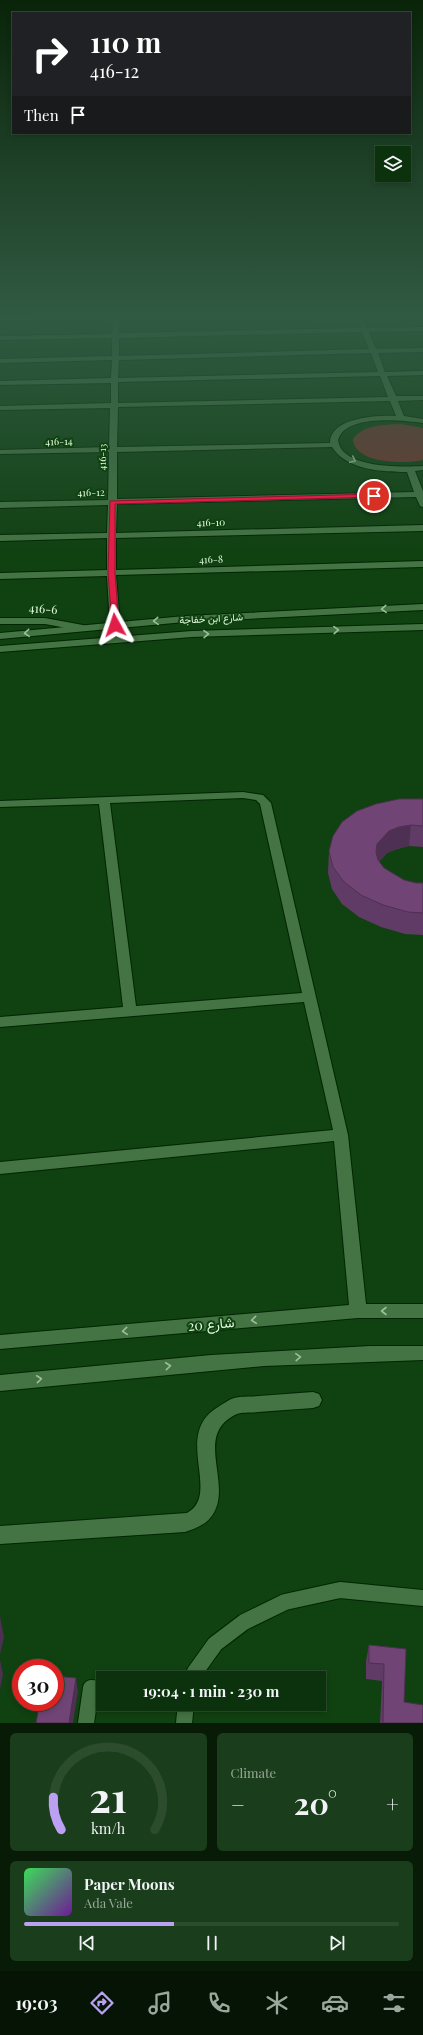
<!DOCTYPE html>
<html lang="en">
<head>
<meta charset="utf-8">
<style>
  body { margin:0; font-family:"Playfair Display",Vazirmatn,serif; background:#1a3d1b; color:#f1f3f6; height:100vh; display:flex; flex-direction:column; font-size:15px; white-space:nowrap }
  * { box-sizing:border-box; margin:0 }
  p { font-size:13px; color:#9aa99d }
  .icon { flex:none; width:22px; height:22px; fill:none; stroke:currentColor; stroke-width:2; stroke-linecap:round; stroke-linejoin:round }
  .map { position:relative; height:1723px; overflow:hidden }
  .drawer { display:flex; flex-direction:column; gap:10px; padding:10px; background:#071b07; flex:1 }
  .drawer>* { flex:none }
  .guide { position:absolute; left:12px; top:12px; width:399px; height:122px; border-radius:0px; box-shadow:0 2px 6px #0003,0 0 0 1px #2c4c2e; background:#202124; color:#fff; overflow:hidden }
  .controls { position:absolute; left:375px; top:146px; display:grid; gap:8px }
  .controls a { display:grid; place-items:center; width:36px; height:36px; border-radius:0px; background:#0c310d; box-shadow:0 2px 6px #0003,0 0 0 1px #2c4c2e; font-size:20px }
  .speed { position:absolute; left:12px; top:1659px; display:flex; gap:8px; font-size:20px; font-weight:700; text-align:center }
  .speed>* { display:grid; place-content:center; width:52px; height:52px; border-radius:50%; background:#0c310d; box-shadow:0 2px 6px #0003,0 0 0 1px #2c4c2e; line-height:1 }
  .speed .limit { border:6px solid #d22; background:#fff; color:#111 }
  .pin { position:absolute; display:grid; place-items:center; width:34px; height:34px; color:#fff; margin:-17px; border:2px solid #fff; border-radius:50%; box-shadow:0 1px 4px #0007 }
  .me { position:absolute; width:44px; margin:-22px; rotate:355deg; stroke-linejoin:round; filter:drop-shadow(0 0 3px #0008) }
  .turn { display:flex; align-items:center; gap:14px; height:84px; padding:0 12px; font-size:18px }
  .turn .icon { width:52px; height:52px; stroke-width:2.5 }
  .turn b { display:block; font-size:28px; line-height:34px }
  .then { display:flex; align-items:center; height:38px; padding:0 12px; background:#0003; gap:8px; font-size:15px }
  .big { font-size:30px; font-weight:700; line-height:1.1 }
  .drawer .card { flex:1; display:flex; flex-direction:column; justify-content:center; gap:6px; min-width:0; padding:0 14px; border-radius:6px; background:#1a3d1b }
  .drawer .dial { align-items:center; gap:0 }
  .dial svg { height:104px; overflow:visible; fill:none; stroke:#2c4c2e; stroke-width:7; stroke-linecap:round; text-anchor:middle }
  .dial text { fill:#f1f3f6; stroke:none }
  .song { display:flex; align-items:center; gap:12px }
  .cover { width:48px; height:48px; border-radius:6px; background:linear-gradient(135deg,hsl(130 70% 55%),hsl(280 70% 35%)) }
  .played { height:4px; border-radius:2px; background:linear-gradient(90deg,#bca0f2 40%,#2c4c2e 40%) }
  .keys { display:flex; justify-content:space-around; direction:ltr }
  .heat { display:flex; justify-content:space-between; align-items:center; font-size:22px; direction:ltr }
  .drawer .tiles { flex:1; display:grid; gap:10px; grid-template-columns:1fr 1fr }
  .card:last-child { grid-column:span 2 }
  .trip { position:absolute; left:96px; top:1671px; width:230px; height:40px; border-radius:0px; background:#0c310d; box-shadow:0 2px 6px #0003,0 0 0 1px #2c4c2e; font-weight:700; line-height:40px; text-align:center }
  .tab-bar { display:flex; height:64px; justify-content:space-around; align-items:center; background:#051405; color:#9aa99d }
  .tab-bar .icon { width:28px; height:28px }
  .tab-bar .on { color:#bca0f2 }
  .tab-bar b { font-size:18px; color:#f1f3f6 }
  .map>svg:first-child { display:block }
</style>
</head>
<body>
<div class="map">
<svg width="423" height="1723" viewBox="0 0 423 1723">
  <rect width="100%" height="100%" fill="#104111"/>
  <path fill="#753432" d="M401 424 423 428V460C405 464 354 464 353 439 364 424 384 425 401 424Z"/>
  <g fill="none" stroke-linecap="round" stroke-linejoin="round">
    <defs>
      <g id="lane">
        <polyline points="193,1678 195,1672 215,1644 244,1622 285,1602 340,1590 423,1598"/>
        <polyline points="86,1723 91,1688 103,1689"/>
        <polyline points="184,1723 186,1704"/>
      </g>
      <g id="street">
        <path d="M113 314H197L194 316 119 318V333L361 328 355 314H361L367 328 423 327V331L369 332 376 349 423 348V352L378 353 385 372 423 371V375L387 376 396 396H423V400L398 401 404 416 423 419V423C403 420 345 414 338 440 341 469 403 467 423 466V470L415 471 423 491V507L420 506 416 497 117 504 116 533 423 525V531L116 538V570L423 561V567L116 575 120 625 115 628 110 625 107 576 0 579V573L107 570V538L0 541V535L107 533 108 505 0 508V502L108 500 109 452 0 454V450L109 447 110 408 0 410V406L111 403V383L0 385V381L111 378 112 360 0 363V359L112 356V338L0 340V336L112 334 113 318 0 320V316ZM362 332 369 349 119 356V338ZM371 353 378 372 118 378 119 360ZM380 376 388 397 118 403V382ZM390 401 396 416C379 415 330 417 330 443L117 447 118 407ZM332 447C346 470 383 472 407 472L414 492 117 499V452Z"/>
        <polygon points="0,618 45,618 83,625 88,628 83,631 45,624 0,624"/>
        <path d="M243 792 263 795 271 803 348 1135 366 1304H423V1318H358L0 1349V1335L349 1305 334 1141 0 1174V1162L333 1130 304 1002 0 1027V1017L123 1007 99 804 0 807V801ZM243 798 256 800 260 804 302 993 136 1006 110 803Z"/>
        <polygon points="370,1346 423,1346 423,1360 264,1366 0,1391 0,1375 211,1355"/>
        <path d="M313 1392 319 1394 322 1400 319 1406 313 1408C295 1409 276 1411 258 1412 251 1413 242 1412 237 1414 188 1436 242 1493 205 1523 199 1527 191 1530 185 1532L0 1544V1526L187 1513C222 1494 172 1434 218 1407 223 1404 228 1400 234 1398 241 1396 251 1397 258 1396 277 1395 295 1393 313 1392Z"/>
      </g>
      <g id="secondary">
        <polygon points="423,604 423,610 185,622 0,639 0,633 185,616"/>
        <polygon points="423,624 423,630 192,637 0,652 0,646 192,631"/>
      </g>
    </defs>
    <use href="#lane" stroke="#012503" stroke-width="18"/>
    <use href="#street" stroke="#012503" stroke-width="2"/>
    <use href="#secondary" stroke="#012503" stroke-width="2"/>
    <use href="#lane" stroke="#447443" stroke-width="16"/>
    <use href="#street" fill="#447443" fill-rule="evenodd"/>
    <use href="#secondary" fill="#447443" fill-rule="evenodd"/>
  </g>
  <g fill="#603b65">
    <polygon points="423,799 423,847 409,846 397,849 387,853 379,862 384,868 404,880 416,883 423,883 423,935 405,934 381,927 359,917 342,904 332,889 328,873 329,851"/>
    <polygon points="369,1645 406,1649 404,1702 423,1723 380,1723 382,1681 366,1679 366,1661"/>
  </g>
  <g fill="#4e3052">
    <polygon points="411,825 409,846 397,849 387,853 375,866 377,844 389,831 399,827"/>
    <polygon points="0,1616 4,1637 0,1654"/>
    <polygon points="0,1660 3,1674 0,1689"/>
    <polygon points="76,1678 78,1692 73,1723 69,1723"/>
  </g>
  <g fill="#704575" stroke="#4e3052">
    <polygon points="399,799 423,799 423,826 411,825 399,827 389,831 377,844 376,852 378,860 384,868 404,880 416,883 423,883 423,913 408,912 383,905 361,895 344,882 333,867 329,851 333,836 342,822 357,811 376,804"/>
    <polygon points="369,1645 406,1649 404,1702 423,1705 423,1723 383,1723 384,1664 369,1663"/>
    <polygon points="55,1676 76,1678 69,1723 36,1723 40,1702 55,1702"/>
  </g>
  <defs><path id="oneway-chevron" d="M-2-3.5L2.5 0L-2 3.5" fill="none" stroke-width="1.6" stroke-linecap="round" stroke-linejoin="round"/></defs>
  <g stroke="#9bbf9a">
    <use href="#oneway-chevron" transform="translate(353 460) rotate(25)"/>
    <use href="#oneway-chevron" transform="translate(384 609) rotate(177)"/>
    <use href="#oneway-chevron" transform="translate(156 621) rotate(176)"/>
    <use href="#oneway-chevron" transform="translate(336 630) rotate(-2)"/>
    <use href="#oneway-chevron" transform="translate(27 633) rotate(175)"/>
    <use href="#oneway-chevron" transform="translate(206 634) rotate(-1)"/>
    <use href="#oneway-chevron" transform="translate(384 1311) rotate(180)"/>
    <use href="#oneway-chevron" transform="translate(254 1320) rotate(175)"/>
    <use href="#oneway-chevron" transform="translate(125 1331) rotate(175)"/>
    <use href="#oneway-chevron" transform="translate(298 1357) rotate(-3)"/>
    <use href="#oneway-chevron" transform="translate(168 1366) rotate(-6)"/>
    <use href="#oneway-chevron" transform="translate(39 1379) rotate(-6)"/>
  </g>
  <linearGradient id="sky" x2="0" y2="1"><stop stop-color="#092409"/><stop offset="0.57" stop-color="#315a43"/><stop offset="1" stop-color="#315a43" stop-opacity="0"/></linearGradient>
  <rect width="423" height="555" fill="url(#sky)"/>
  <polygon fill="#e11d48" stroke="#92132f" points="374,494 376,494 376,497 115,504 115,573 119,625 115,627 112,625 108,573 110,501"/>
  <g text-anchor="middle" stroke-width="4" stroke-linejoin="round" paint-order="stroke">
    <g font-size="10" fill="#e3fde1" stroke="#104111">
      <text transform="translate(59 441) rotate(-1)" y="4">416-14</text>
      <text transform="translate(102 457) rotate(-89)" y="4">416-13</text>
      <text transform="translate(91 492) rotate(-1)" y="4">416-12</text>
      <text transform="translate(211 522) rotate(-1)" y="4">416-10</text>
      <text transform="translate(211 559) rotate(-2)" y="4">416-8</text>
      <text transform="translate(211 618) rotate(-3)" y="4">شارع ابن خفاجة</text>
    </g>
    <g font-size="12" fill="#e3fde1" stroke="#104111">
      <text transform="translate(43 609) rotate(4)" y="4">416-6</text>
    </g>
    <g font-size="14" fill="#e3fde1" stroke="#104111">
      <text transform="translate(211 1324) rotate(-5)" y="5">شارع 20</text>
    </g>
  </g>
</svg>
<div class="controls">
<a><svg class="icon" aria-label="layers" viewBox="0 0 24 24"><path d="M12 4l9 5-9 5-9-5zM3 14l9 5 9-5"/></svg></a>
</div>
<div class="speed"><div class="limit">30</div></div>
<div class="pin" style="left:374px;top:496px;background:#d93025"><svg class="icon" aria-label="arrive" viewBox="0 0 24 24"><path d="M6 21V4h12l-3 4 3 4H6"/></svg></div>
<svg class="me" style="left:115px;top:625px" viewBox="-20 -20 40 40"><path d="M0-17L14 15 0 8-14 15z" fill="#e11d48" stroke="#fff" stroke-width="4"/></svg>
<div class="trip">19:04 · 1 min · 230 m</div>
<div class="guide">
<div class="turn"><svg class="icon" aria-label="right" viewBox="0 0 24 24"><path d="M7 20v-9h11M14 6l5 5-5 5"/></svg><div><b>110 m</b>416-12</div></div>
<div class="then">Then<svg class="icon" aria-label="arrive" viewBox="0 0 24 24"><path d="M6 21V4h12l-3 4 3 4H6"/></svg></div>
</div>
</div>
<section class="drawer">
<div class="tiles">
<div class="card dial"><svg viewBox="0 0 100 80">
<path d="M14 69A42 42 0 1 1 86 69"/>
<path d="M14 69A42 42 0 0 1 8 44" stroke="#bca0f2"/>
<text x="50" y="56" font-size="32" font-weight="700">21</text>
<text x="50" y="72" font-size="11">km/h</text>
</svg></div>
<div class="card"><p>Climate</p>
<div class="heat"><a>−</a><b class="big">20°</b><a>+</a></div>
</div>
<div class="card">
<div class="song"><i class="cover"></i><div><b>Paper Moons</b><p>Ada Vale</p></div></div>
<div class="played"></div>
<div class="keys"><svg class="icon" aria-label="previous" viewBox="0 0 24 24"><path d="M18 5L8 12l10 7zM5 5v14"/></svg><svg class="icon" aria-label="pause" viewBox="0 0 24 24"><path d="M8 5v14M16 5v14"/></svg><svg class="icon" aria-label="next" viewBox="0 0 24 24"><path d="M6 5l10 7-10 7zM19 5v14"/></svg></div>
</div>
</div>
</section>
<nav class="tab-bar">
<b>19:03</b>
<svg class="icon on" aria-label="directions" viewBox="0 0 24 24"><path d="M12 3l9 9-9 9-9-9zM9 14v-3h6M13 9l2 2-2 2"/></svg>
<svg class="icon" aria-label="music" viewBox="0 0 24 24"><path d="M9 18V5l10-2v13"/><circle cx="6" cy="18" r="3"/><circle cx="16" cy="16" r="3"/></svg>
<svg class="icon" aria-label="phone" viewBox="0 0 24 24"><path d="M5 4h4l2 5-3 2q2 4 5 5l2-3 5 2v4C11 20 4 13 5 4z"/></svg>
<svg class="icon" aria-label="climate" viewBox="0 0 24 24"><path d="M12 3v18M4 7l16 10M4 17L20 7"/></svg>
<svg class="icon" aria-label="car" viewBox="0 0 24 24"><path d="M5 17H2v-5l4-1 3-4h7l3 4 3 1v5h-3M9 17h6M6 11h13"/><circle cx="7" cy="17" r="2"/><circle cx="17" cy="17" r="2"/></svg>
<svg class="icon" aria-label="filters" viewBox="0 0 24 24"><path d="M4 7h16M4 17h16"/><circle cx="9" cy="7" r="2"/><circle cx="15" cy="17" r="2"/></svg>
</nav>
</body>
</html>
